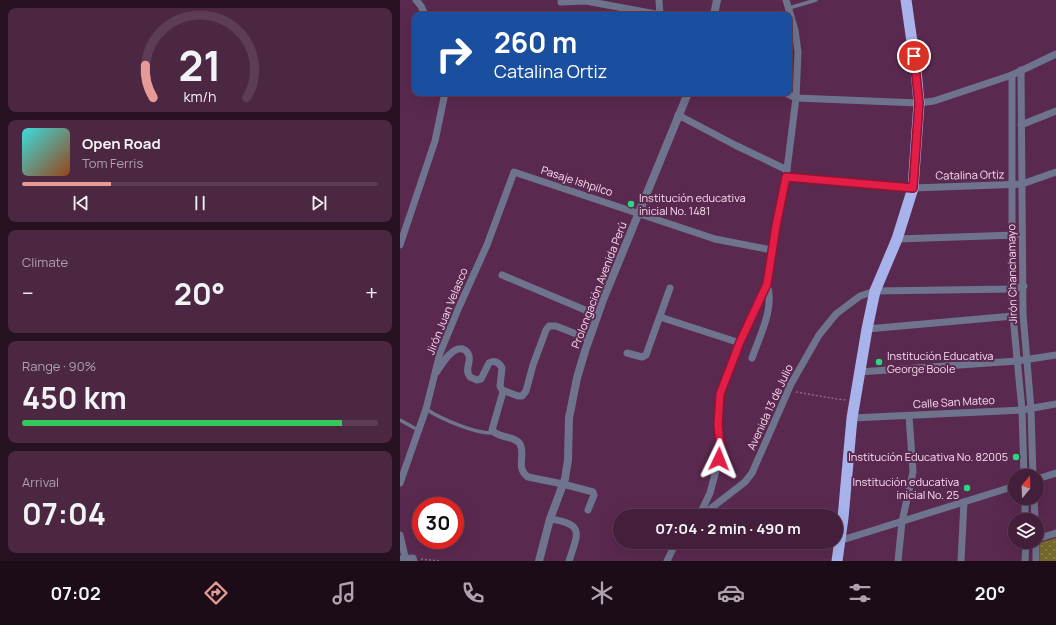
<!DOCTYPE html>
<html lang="en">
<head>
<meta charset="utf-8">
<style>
  body { margin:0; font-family:Manrope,sans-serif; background:#4b2742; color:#f1f3f6; height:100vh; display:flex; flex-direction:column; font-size:15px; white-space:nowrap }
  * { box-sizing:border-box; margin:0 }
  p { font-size:13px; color:#afa2af }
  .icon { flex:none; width:22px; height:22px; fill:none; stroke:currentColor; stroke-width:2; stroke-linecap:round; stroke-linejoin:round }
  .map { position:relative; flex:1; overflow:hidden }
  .panel { display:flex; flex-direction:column; gap:8px; padding:8px; background:#251120; width:400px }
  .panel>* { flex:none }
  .guide { position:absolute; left:12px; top:12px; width:380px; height:84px; border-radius:8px; box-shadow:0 4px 16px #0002,0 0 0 1px #5c3d55; background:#1a4fa0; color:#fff; overflow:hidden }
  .needle { width:26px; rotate:19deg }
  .tools { position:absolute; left:608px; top:469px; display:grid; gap:8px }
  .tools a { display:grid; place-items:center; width:36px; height:36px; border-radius:50%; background:#441f3b; box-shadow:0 4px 16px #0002,0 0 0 1px #5c3d55; font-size:20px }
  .speed { position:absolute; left:12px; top:497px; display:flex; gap:8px; font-size:20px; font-weight:700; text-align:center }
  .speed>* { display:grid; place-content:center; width:52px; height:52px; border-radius:50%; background:#441f3b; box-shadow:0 4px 16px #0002,0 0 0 1px #5c3d55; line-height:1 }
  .speed .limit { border:6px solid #d22; background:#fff; color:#111 }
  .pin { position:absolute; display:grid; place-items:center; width:34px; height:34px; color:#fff; margin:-17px; border:2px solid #fff; border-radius:50%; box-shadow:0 1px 4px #0007 }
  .me { position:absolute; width:44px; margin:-22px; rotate:2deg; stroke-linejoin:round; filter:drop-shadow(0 0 3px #0008) }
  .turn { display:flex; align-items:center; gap:14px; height:84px; padding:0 16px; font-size:18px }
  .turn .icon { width:52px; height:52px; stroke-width:2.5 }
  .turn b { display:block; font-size:28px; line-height:34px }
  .big { font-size:30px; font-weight:700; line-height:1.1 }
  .panel .tile { flex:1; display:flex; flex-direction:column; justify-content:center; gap:6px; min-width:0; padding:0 14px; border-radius:8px; background:#4b2742 }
  .panel .dial { align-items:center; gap:0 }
  .dial svg { height:104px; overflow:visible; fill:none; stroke:#5c3d55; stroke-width:7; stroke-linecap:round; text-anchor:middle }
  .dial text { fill:#f1f3f6; stroke:none }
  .song { display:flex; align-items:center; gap:12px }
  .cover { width:48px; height:48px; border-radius:6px; background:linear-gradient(135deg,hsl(180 70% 55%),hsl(20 70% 35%)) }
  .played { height:4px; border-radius:2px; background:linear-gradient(90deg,#e69b98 25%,#5c3d55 25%) }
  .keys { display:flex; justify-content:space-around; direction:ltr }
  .heat { display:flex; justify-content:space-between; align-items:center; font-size:22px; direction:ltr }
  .charge { height:6px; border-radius:3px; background:linear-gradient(90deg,#34c759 90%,#5c3d55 0) }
  .trip { position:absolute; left:213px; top:509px; width:230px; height:40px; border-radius:20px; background:#441f3b; box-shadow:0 4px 16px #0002,0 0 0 1px #5c3d55; font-weight:700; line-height:40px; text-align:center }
  .tab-bar { display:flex; height:64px; justify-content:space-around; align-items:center; background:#1b0c18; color:#afa2af }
  .tab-bar .icon { width:28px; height:28px }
  .tab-bar .current { color:#e69b98 }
  .tab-bar b { font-size:18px; color:#f1f3f6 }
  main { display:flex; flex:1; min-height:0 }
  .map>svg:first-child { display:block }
</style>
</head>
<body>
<main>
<section class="panel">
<div class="tile dial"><svg viewBox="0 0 100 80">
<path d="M14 69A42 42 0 1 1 86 69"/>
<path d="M14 69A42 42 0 0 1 8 44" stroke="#e69b98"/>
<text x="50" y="56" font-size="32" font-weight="700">21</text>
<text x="50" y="72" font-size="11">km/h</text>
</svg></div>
<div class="tile">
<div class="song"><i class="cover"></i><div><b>Open Road</b><p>Tom Ferris</p></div></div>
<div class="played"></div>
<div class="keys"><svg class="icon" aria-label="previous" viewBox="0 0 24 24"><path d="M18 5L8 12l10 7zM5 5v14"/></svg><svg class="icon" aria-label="pause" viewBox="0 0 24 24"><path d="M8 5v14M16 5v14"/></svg><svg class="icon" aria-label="next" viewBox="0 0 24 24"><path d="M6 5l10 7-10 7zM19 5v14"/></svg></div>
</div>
<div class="tile"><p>Climate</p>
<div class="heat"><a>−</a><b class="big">20°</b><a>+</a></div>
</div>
<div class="tile"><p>Range · 90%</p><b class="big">450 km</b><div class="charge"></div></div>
<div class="tile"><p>Arrival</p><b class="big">07:04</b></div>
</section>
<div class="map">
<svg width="656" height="561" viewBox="0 0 656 561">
  <defs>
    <pattern id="grass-dots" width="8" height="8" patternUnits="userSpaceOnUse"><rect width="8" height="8" fill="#77692b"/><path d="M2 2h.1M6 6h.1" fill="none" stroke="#928555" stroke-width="1.8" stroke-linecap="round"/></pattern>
  </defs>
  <rect width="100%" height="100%" fill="#5a294f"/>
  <polygon fill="url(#grass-dots)" points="656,538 656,561 640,561 640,543"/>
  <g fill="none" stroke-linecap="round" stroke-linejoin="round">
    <g stroke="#906586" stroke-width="1.5" stroke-dasharray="2 2" stroke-linecap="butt">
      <polyline points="396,392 437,399 446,400"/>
      <polyline points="21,559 39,561"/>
    </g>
    <g stroke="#6f748e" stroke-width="3.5">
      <polyline points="389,8 416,0"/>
      <path d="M26 409C41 419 76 434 93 433"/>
      <polyline points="0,420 18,430"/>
    </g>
    <g stroke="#6f748e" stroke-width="7">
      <polyline points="16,0 21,6 25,15"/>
      <polyline points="259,0 260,15"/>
      <polyline points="161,2 186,1 261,15"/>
      <polyline points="621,70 623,314 631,409 633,476"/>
      <polyline points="612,75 612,289 613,316 622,410 624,476"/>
      <polyline points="386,93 396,98 519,103 534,101 612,75 656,54"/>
      <polyline points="278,115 335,145 387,170"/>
      <polyline points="621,125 656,111"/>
      <polyline points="386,177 513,188 622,184 656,172"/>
      <polyline points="497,239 616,235"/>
      <polyline points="0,245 35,141 45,93"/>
      <polyline points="102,275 197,315"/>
      <polyline points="260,317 340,343"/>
      <polyline points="467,329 613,316"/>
      <polyline points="227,353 242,357 246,355 270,288"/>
      <path d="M352 358C360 335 375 308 367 284"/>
      <polyline points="459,372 617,361 656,355"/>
      <path d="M36 373C41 365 52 346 63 349 66 350 68 352 69 356 71 363 64 370 70 377L77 380 81 379 89 363C94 360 99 362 102 368L100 386 102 390 118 396H122L126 391 133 365 146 330 149 326H156L189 339"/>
      <path d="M103 392 92 430C99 439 114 435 120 444 126 455 115 468 128 477L163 484 193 492 194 495 188 510"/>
      <polyline points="452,418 622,410 656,404"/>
      <polyline points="637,479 656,473"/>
      <polyline points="0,483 26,409 40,353 59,307 87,245 114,172 315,239 372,250"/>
      <polyline points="625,498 625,520"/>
      <polyline points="634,498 635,520"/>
      <polyline points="299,516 310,493 319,459 320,443 318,425 320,395 340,343 367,284 376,226 386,177 396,98 398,52 395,30 386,0"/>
      <polyline points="301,516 345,482 352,473 391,384 419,335 436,314 460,296 475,291 612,289 624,286"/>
      <path d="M150 519C185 524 178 533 169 561"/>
      <polyline points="0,535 6,561"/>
      <polyline points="637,539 656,533"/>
      <polyline points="439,541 615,486"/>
      <polyline points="636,542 636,561"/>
      <polyline points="0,559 13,558 14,561"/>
      <polyline points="267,561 276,542"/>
      <polyline points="498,561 502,522 513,472 509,416"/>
      <polyline points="561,561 564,502"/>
      <polyline points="625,561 626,542"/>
    </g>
    <g stroke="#6f748e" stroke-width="8">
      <polyline points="314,15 317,0"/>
      <polyline points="139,561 150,519 165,479 168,460 169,418 177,378 185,351 203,300 288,93"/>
    </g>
    <polyline stroke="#a8b3ec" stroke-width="11" points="437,561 443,518 452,418 467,329 475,291 497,239 513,188 519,103 516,70 506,0"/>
  </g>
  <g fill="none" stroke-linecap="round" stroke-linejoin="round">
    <defs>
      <polyline id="route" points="319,459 320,443 318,425 320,394 340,342 367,284 376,226 386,177 513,188 519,103 514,56"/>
    </defs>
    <use href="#route" stroke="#92132f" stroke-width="10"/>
    <use href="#route" stroke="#e11d48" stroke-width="7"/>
  </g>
  <g fill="#29d885" stroke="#5a294f" stroke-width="1.5">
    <circle cx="231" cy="204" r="4"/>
    <circle cx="479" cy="362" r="4"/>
    <circle cx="616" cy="457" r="4"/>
    <circle cx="567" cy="488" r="4"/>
  </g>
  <g text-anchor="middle" stroke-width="4" stroke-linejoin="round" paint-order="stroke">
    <g font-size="11" fill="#fbdcf2" stroke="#5a294f">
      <text transform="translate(570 175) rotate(-1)" y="4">Catalina Ortiz</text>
      <text transform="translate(177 181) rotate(18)" y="4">Pasaje Ishpilco</text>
      <text transform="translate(612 274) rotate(-91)" y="4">Jirón Chanchamayo</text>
      <text transform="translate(199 285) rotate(-69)" y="4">Prolongación Avenida Perú</text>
      <text transform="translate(47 311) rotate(-68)" y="4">Jirón Juan Velasco</text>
      <text transform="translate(554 402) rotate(-3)" y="4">Calle San Mateo</text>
      <text transform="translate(370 407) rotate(-65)" y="4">Avenida 13 de Julio</text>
    </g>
    <g font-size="11" fill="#fbdcf2" stroke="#5a294f" text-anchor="start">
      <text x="239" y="202">Institución educativa<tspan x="239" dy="13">inicial No. 1481</tspan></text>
      <text x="487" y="360">Institución Educativa<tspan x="487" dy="13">George Boole</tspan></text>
      <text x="608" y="461" text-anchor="end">Institución Educativa No. 82005</text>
      <text x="559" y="486" text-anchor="end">Institución educativa<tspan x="559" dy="13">inicial No. 25</tspan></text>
    </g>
  </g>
</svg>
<div class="tools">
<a><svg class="needle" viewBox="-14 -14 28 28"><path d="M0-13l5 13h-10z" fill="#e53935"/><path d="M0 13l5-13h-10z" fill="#afa2af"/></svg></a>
<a><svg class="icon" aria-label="layers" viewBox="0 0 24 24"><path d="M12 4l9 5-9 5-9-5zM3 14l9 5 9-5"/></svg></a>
</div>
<div class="speed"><div class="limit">30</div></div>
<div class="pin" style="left:514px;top:56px;background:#d93025"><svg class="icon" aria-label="arrive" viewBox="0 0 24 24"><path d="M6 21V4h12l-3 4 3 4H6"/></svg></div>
<svg class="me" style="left:319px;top:459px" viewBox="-20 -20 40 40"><path d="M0-17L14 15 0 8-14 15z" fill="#e11d48" stroke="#fff" stroke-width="4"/></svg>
<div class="trip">07:04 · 2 min · 490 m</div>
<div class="guide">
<div class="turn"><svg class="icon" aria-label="right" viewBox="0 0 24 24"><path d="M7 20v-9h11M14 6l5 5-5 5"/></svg><div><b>260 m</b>Catalina Ortiz</div></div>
</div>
</div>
</main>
<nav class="tab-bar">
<b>07:02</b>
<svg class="icon current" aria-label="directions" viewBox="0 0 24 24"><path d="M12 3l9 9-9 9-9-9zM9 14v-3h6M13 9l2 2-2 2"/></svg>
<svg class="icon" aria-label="music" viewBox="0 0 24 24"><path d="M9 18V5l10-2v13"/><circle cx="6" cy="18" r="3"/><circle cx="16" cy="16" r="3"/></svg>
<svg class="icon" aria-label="phone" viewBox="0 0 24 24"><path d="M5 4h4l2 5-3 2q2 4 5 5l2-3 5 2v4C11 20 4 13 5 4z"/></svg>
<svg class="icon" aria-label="climate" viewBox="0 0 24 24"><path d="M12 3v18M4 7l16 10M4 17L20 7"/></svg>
<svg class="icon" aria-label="car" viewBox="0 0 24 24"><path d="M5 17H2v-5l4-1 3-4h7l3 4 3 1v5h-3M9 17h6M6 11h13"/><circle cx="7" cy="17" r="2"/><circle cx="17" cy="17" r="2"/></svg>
<svg class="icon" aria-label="filters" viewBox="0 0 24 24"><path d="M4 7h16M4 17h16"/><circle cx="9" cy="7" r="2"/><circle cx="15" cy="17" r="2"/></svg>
<b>20°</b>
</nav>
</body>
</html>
